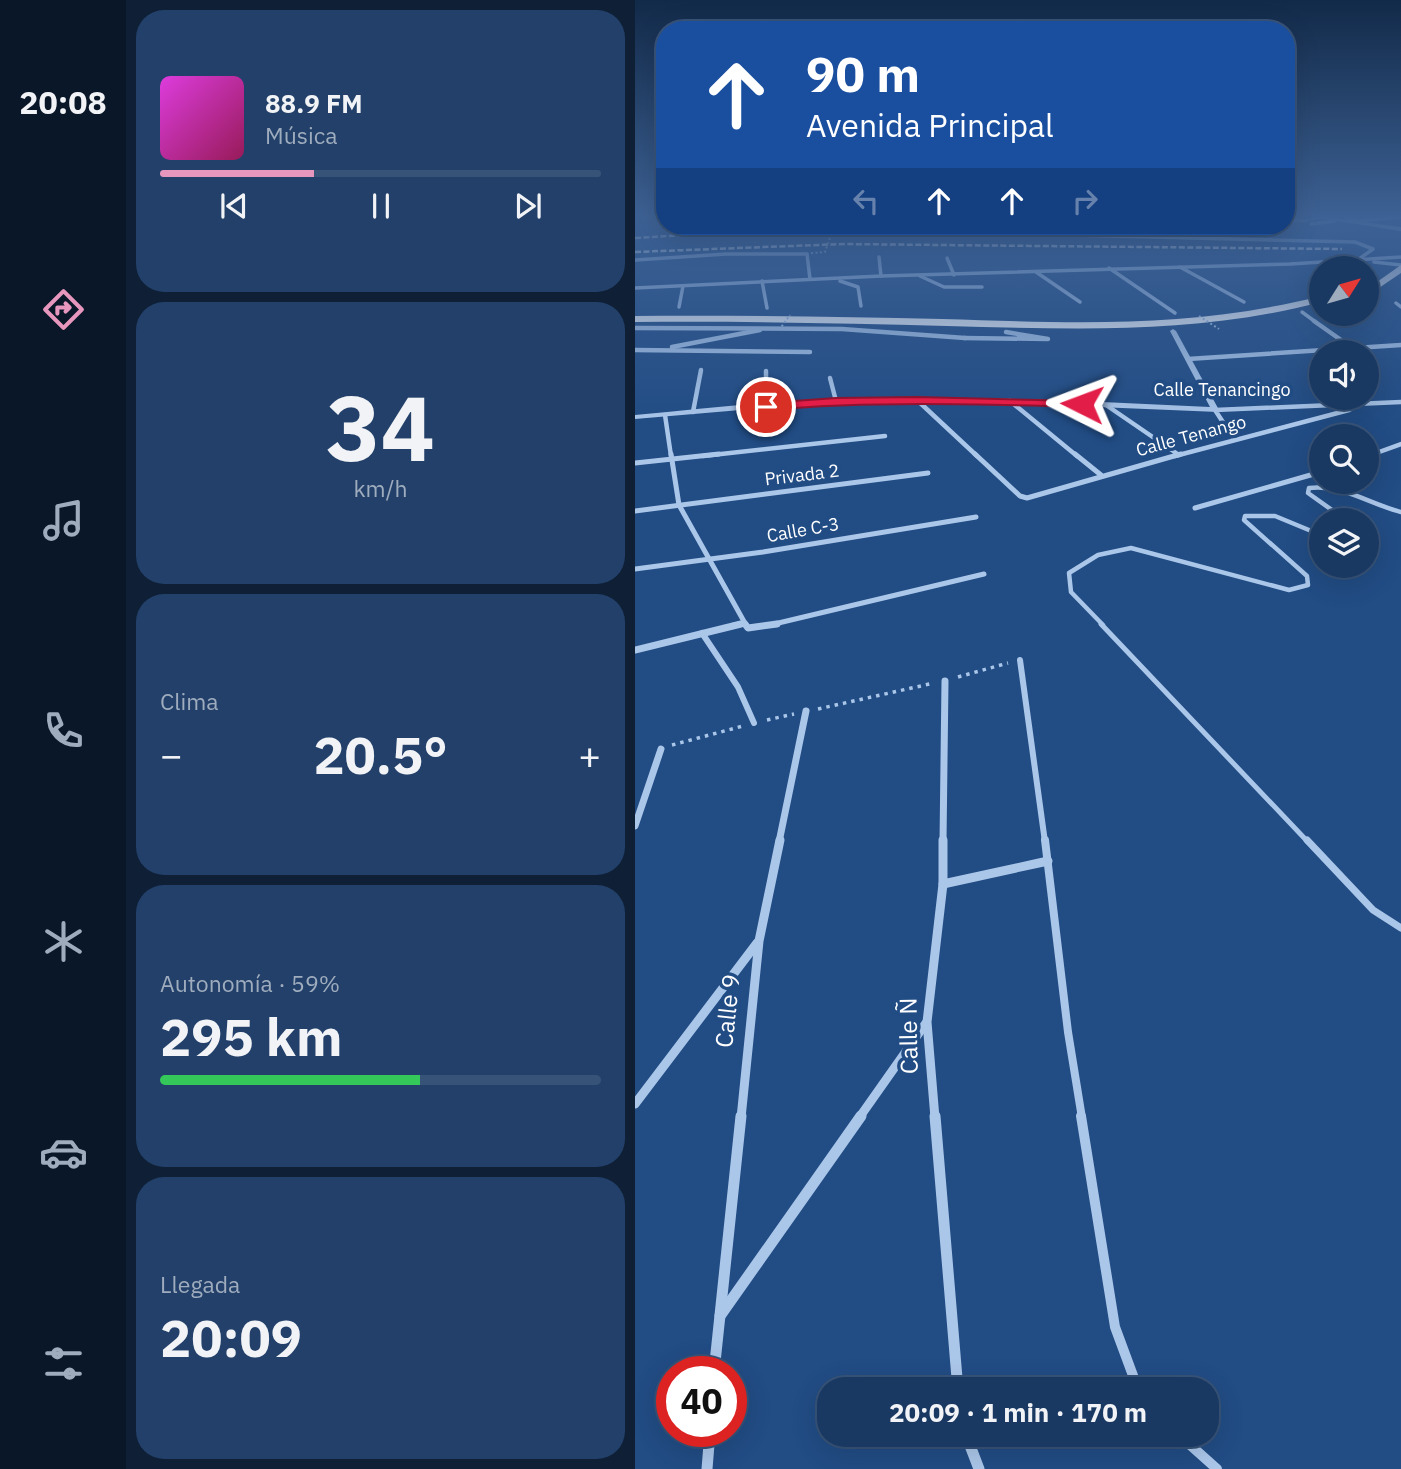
<!DOCTYPE html>
<html lang="es">
<head>
<meta charset="utf-8">
<style>
  body { margin:0; font-family:"IBM Plex Sans",sans-serif; background:#224069; color:#f1f3f6; height:100vh; display:flex; flex-direction:column; font-size:26px; white-space:nowrap }
  * { box-sizing:border-box; margin:0 }
  p { font-size:23px; color:#9facbe }
  .icon { flex:none; width:38px; height:38px; fill:none; stroke:currentColor; stroke-width:2; stroke-linecap:round; stroke-linejoin:round }
  .map { position:relative; flex:1; overflow:hidden }
  .side { display:flex; flex-direction:column; gap:10px; padding:10px; background:#0e1f36; width:509px }
  .side>* { flex:none }
  .guide { position:absolute; left:21px; top:21px; width:639px; height:214px; border-radius:28px; box-shadow:0 7px 28px #0002,0 0 0 2px #375378; background:#1a4fa0; color:#fff; overflow:hidden }
  .needle { width:46px; rotate:53deg }
  .controls { position:absolute; left:674px; top:256px; display:grid; gap:14px }
  .controls a { display:grid; place-items:center; width:70px; height:70px; border-radius:50%; background:#193963; box-shadow:0 7px 28px #0002,0 0 0 2px #375378; font-size:35px }
  .speed { position:absolute; left:21px; top:1356px; display:flex; gap:14px; font-size:35px; font-weight:700; text-align:center }
  .speed>* { display:grid; place-content:center; width:91px; height:91px; border-radius:50%; background:#193963; box-shadow:0 7px 28px #0002,0 0 0 2px #375378; line-height:1 }
  .speed .limit { border:10px solid #d22; background:#fff; color:#111 }
  .pin { position:absolute; display:grid; place-items:center; width:60px; height:60px; color:#fff; margin:-30px; border:4px solid #fff; border-radius:50%; box-shadow:0 2px 7px #0007 }
  .me { position:absolute; width:77px; margin:-38px; rotate:273deg; stroke-linejoin:round; filter:drop-shadow(0 0 5px #0008) }
  .turn { display:flex; align-items:center; gap:24px; height:147px; padding:0 35px; font-size:32px }
  .turn .icon { width:91px; height:91px; stroke-width:2.5 }
  .turn b { display:block; font-size:49px; line-height:60px }
  .lanes { display:flex; align-items:center; height:66px; padding:0 35px; background:#0003; justify-content:center; gap:35px; direction:ltr }
  .lanes .off { opacity:.35 }
  .big { font-size:52px; font-weight:700; line-height:1.1 }
  .side .widget { flex:1; display:flex; flex-direction:column; justify-content:center; gap:10px; min-width:0; padding:0 24px; border-radius:28px; background:#224069 }
  .side .dial { align-items:center; gap:0 }
  .dial b { font-size:91px; line-height:1 }
  .song { display:flex; align-items:center; gap:21px }
  .cover { width:84px; height:84px; border-radius:10px; background:linear-gradient(135deg,hsl(300 70% 55%),hsl(330 70% 35%)) }
  .played { height:7px; border-radius:4px; background:linear-gradient(90deg,#e797bd 35%,#375378 35%) }
  .keys { display:flex; justify-content:space-around; direction:ltr }
  .heat { display:flex; justify-content:space-between; align-items:center; font-size:38px; direction:ltr }
  .charge { height:10px; border-radius:5px; background:linear-gradient(90deg,#34c759 59%,#375378 0) }
  .trip { position:absolute; left:182px; top:1377px; width:402px; height:70px; border-radius:28px; background:#193963; box-shadow:0 7px 28px #0002,0 0 0 2px #375378; font-weight:700; line-height:70px; text-align:center }
  main { display:flex; flex:1; min-height:0 }
  .tabs { display:flex; flex-direction:column; width:126px; justify-content:space-around; align-items:center; background:#0a1728; color:#9facbe }
  .tabs .icon { width:49px; height:49px }
  .tabs .on { color:#e797bd }
  .tabs b { font-size:32px; color:#f1f3f6 }
  .map>svg:first-child { display:block }
</style>
</head>
<body>
<main>
<nav class="tabs">
<b>20:08</b>
<svg class="icon on" aria-label="directions" viewBox="0 0 24 24"><path d="M12 3l9 9-9 9-9-9zM9 14v-3h6M13 9l2 2-2 2"/></svg>
<svg class="icon" aria-label="music" viewBox="0 0 24 24"><path d="M9 18V5l10-2v13"/><circle cx="6" cy="18" r="3"/><circle cx="16" cy="16" r="3"/></svg>
<svg class="icon" aria-label="phone" viewBox="0 0 24 24"><path d="M5 4h4l2 5-3 2q2 4 5 5l2-3 5 2v4C11 20 4 13 5 4z"/></svg>
<svg class="icon" aria-label="climate" viewBox="0 0 24 24"><path d="M12 3v18M4 7l16 10M4 17L20 7"/></svg>
<svg class="icon" aria-label="car" viewBox="0 0 24 24"><path d="M5 17H2v-5l4-1 3-4h7l3 4 3 1v5h-3M9 17h6M6 11h13"/><circle cx="7" cy="17" r="2"/><circle cx="17" cy="17" r="2"/></svg>
<svg class="icon" aria-label="filters" viewBox="0 0 24 24"><path d="M4 7h16M4 17h16"/><circle cx="9" cy="7" r="2"/><circle cx="15" cy="17" r="2"/></svg>
</nav>
<section class="side">
<div class="widget">
<div class="song"><i class="cover"></i><div><b>88.9 FM</b><p>Música</p></div></div>
<div class="played"></div>
<div class="keys"><svg class="icon" aria-label="previous" viewBox="0 0 24 24"><path d="M18 5L8 12l10 7zM5 5v14"/></svg><svg class="icon" aria-label="pause" viewBox="0 0 24 24"><path d="M8 5v14M16 5v14"/></svg><svg class="icon" aria-label="next" viewBox="0 0 24 24"><path d="M6 5l10 7-10 7zM19 5v14"/></svg></div>
</div>
<div class="widget dial"><b>34</b><p>km/h</p></div>
<div class="widget"><p>Clima</p>
<div class="heat"><a>−</a><b class="big">20.5°</b><a>+</a></div>
</div>
<div class="widget"><p>Autonomía · 59%</p><b class="big">295 km</b><div class="charge"></div></div>
<div class="widget"><p>Llegada</p><b class="big">20:09</b></div>
</section>
<div class="map">
<svg width="766" height="1469" viewBox="0 0 766 1469">
  <rect width="100%" height="100%" fill="#214c84"/>
  <polygon fill="#2b5d9c" points="107,226 258,226 260,231 106,229"/>
  <g fill="none" stroke-linecap="round" stroke-linejoin="round">
    <polyline stroke="#aac6e9" stroke-width="2" stroke-dasharray="2 2.5" stroke-linecap="butt" points="111,231 175,232"/>
    <g stroke="#aac6e9" stroke-width="3.5" stroke-dasharray="3.5 5" stroke-linecap="butt">
      <polyline points="323,677 373,663"/>
      <polyline points="183,709 299,683"/>
      <polyline points="132,720 159,714"/>
      <polyline points="37,745 108,726"/>
    </g>
    <g stroke="#aac6e9" stroke-width="2.5">
      <polyline points="651,218 668,221 683,218"/>
      <polyline points="651,223 663,220"/>
    </g>
    <g stroke="#aac6e9" stroke-width="4.5">
      <path d="M711 520 673 493 674 488C708 484 734 504 766 512"/>
      <polyline points="468,625 436,592 434,573 463,555 496,548 654,590 673,585 672,576 609,520 610,516 640,516 686,535"/>
    </g>
    <polyline stroke="#aac6e9" stroke-width="5" points="466,624 673,842"/>
    <polyline stroke="#aac6e9" stroke-width="7" points="672,840 738,910 766,928"/>
    <g stroke="#aac6e9" stroke-width="6">
      <polyline points="67,633 103,687 119,723"/>
      <polyline points="385,660 410,842"/>
    </g>
    <polyline stroke="#aac6e9" stroke-width="8" points="410,840 433,1032 447,1118"/>
    <g stroke="#aac6e9" stroke-width="10">
      <polyline points="446,1116 480,1327 500,1381 507,1390"/>
      <polyline points="544,1435 582,1469"/>
    </g>
    <g stroke="#aac6e9" stroke-width="3.5">
      <polyline points="711,217 726,222"/>
      <polyline points="724,221 765,217"/>
      <polyline points="676,224 700,221"/>
      <polyline points="101,230 102,226"/>
      <polyline points="434,235 720,242 738,249 724,259"/>
      <polyline points="244,257 246,276"/>
      <polyline points="312,258 319,275"/>
      <polyline points="0,260 91,254 172,254 175,279"/>
      <polyline points="739,262 766,265"/>
      <polyline points="545,267 609,302"/>
      <polyline points="474,268 540,313"/>
      <polyline points="401,272 445,302"/>
      <polyline points="285,276 309,287 347,287"/>
      <polyline points="127,281 132,308"/>
      <polyline points="205,281 223,287 226,306"/>
      <polyline points="0,288 246,276 655,264 766,257"/>
      <polyline points="761,303 766,307"/>
      <polyline points="44,307 48,286"/>
      <polyline points="667,312 682,323"/>
    </g>
    <g stroke="#aac6e9" stroke-width="4.5">
      <polyline points="679,321 716,347"/>
      <polyline points="0,328 207,329 330,338"/>
      <polyline points="329,338 413,339 371,332"/>
      <polyline points="37,347 125,330"/>
      <polyline points="0,350 175,352"/>
      <polyline points="553,359 766,345"/>
      <polyline points="131,371 131,407"/>
      <polyline points="195,378 201,401"/>
      <polyline points="282,400 342,456"/>
      <polyline points="375,401 442,456"/>
      <polyline points="471,405 544,455"/>
      <polyline points="58,412 66,370"/>
      <polyline points="30,415 36,456"/>
      <polyline points="599,439 580,410 766,402"/>
      <polyline points="68,456 250,436"/>
      <polyline points="540,456 714,410 727,403"/>
      <polyline points="733,456 766,444"/>
    </g>
    <g stroke="#aac6e9" stroke-width="5">
      <polyline points="36,454 44,505 111,625"/>
      <polyline points="340,454 385,496 392,498 546,454"/>
      <polyline points="440,454 466,475"/>
      <polyline points="732,456 738,454"/>
      <polyline points="0,463 84,454"/>
      <polyline points="560,508 686,472"/>
      <polyline points="0,511 293,473"/>
      <polyline points="0,569 128,552 341,517"/>
      <polyline points="99,625 109,623"/>
      <polyline points="135,625 349,574"/>
    </g>
    <g stroke="#aac6e9" stroke-width="7">
      <polyline points="110,624 113,628 142,624"/>
      <polyline points="0,650 106,624"/>
      <polyline points="0,826 26,749"/>
      <polyline points="144,842 171,711"/>
      <polyline points="308,842 310,681"/>
    </g>
    <g stroke="#aac6e9" stroke-width="9">
      <polyline points="308,884 413,861"/>
      <polyline points="0,1104 122,943"/>
      <polyline points="106,1118 124,941 145,840"/>
      <polyline points="224,1118 291,1023"/>
      <polyline points="300,1118 292,1022 308,884 308,840"/>
    </g>
    <g stroke="#aac6e9" stroke-width="11">
      <polyline points="300,1116 323,1390"/>
      <polyline points="85,1316 226,1116"/>
      <polyline points="79,1372 106,1116"/>
      <polyline points="331,1435 344,1469"/>
      <polyline points="72,1469 75,1432"/>
    </g>
    <g fill="#aac6e9" fill-rule="evenodd">
      <polygon points="677,217 693,217 766,227 766,231"/>
      <path d="M538 329 541 331 584 410 583 412 391 404 249 402 152 406 0 419V415C67 409 134 401 202 399 326 395 451 401 575 407L535 331Z"/>
    </g>
    <g fill="#f6f9fe" fill-rule="evenodd">
      <polygon points="766,265 766,273 732,296 732,289"/>
      <path d="M686 296V302C560 335 441 329 312 326 208 323 104 321 0 322V316C102 315 205 317 307 319 441 323 555 329 686 296Z"/>
    </g>
    <g stroke="#fff" stroke-width="2.5" stroke-dasharray="6 2.5" stroke-linecap="butt">
      <polyline points="0,238 66,234 116,235"/>
      <polyline points="0,252 208,244 707,249"/>
    </g>
    <g stroke="#aac6e9" stroke-width="2" stroke-dasharray="2 2.5" stroke-linecap="butt">
      <polyline points="167,254 190,252 197,232 175,232"/>
      <polyline points="564,316 584,329"/>
      <polyline points="144,330 155,315"/>
    </g>
  </g>
  <linearGradient id="sky" x2="0" y2="1"><stop stop-color="#122a49"/><stop offset="0.51" stop-color="#3d6194"/><stop offset="1" stop-color="#3d6194" stop-opacity="0"/></linearGradient>
  <rect width="766" height="423" fill="url(#sky)"/>
  <path fill="#e11d48" stroke="#92132f" stroke-width="2" d="M282 397 447 401 452 404 447 407C341 404 237 401 131 410L126 407 131 403 201 398Z"/>
  <g text-anchor="middle" stroke-width="7" stroke-linejoin="round" paint-order="stroke">
    <g font-size="18" fill="#fff" stroke="#214c84">
      <text x="587" y="396">Calle Tenancingo</text>
      <text transform="translate(556 436) rotate(-15)" y="6">Calle Tenango</text>
      <text transform="translate(167 475) rotate(-7)" y="6">Privada 2</text>
      <text transform="translate(168 530) rotate(-10)" y="6">Calle C-3</text>
    </g>
    <g font-size="24" fill="#fff" stroke="#214c84">
      <text transform="translate(93 1011) rotate(-84)" y="8">Calle 9</text>
      <text transform="translate(274 1036) rotate(-91)" y="8">Calle Ñ</text>
    </g>
  </g>
</svg>
<div class="controls">
<a><svg class="needle" viewBox="-14 -14 28 28"><path d="M0-13l5 13h-10z" fill="#e53935"/><path d="M0 13l5-13h-10z" fill="#9facbe"/></svg></a>
<a><svg class="icon" aria-label="sound" viewBox="0 0 24 24"><path d="M4 9h4l5-4v14l-5-4H4zM17 9q2 3 0 6"/></svg></a>
<a><svg class="icon" aria-label="search" viewBox="0 0 24 24"><circle cx="10" cy="10" r="6"/><path d="M15 15l6 6"/></svg></a>
<a><svg class="icon" aria-label="layers" viewBox="0 0 24 24"><path d="M12 4l9 5-9 5-9-5zM3 14l9 5 9-5"/></svg></a>
</div>
<div class="speed"><div class="limit">40</div></div>
<div class="pin" style="left:131px;top:407px;background:#d93025"><svg class="icon" aria-label="arrive" viewBox="0 0 24 24"><path d="M6 21V4h12l-3 4 3 4H6"/></svg></div>
<svg class="me" style="left:447px;top:404px" viewBox="-20 -20 40 40"><path d="M0-17L14 15 0 8-14 15z" fill="#e11d48" stroke="#fff" stroke-width="4"/></svg>
<div class="trip">20:09 · 1 min · 170 m</div>
<div class="guide">
<div class="turn"><svg class="icon" aria-label="ahead" viewBox="0 0 24 24"><path d="M12 20V5M6 11l6-6 6 6"/></svg><div><b>90 m</b>Avenida Principal</div></div>
<div class="lanes"><svg class="icon off" aria-label="left" viewBox="0 0 24 24"><path d="M17 20v-9H6M10 6l-5 5 5 5"/></svg><svg class="icon" aria-label="ahead" viewBox="0 0 24 24"><path d="M12 20V5M6 11l6-6 6 6"/></svg><svg class="icon" aria-label="ahead" viewBox="0 0 24 24"><path d="M12 20V5M6 11l6-6 6 6"/></svg><svg class="icon off" aria-label="right" viewBox="0 0 24 24"><path d="M7 20v-9h11M14 6l5 5-5 5"/></svg></div>
</div>
</div>
</main>
</body>
</html>
